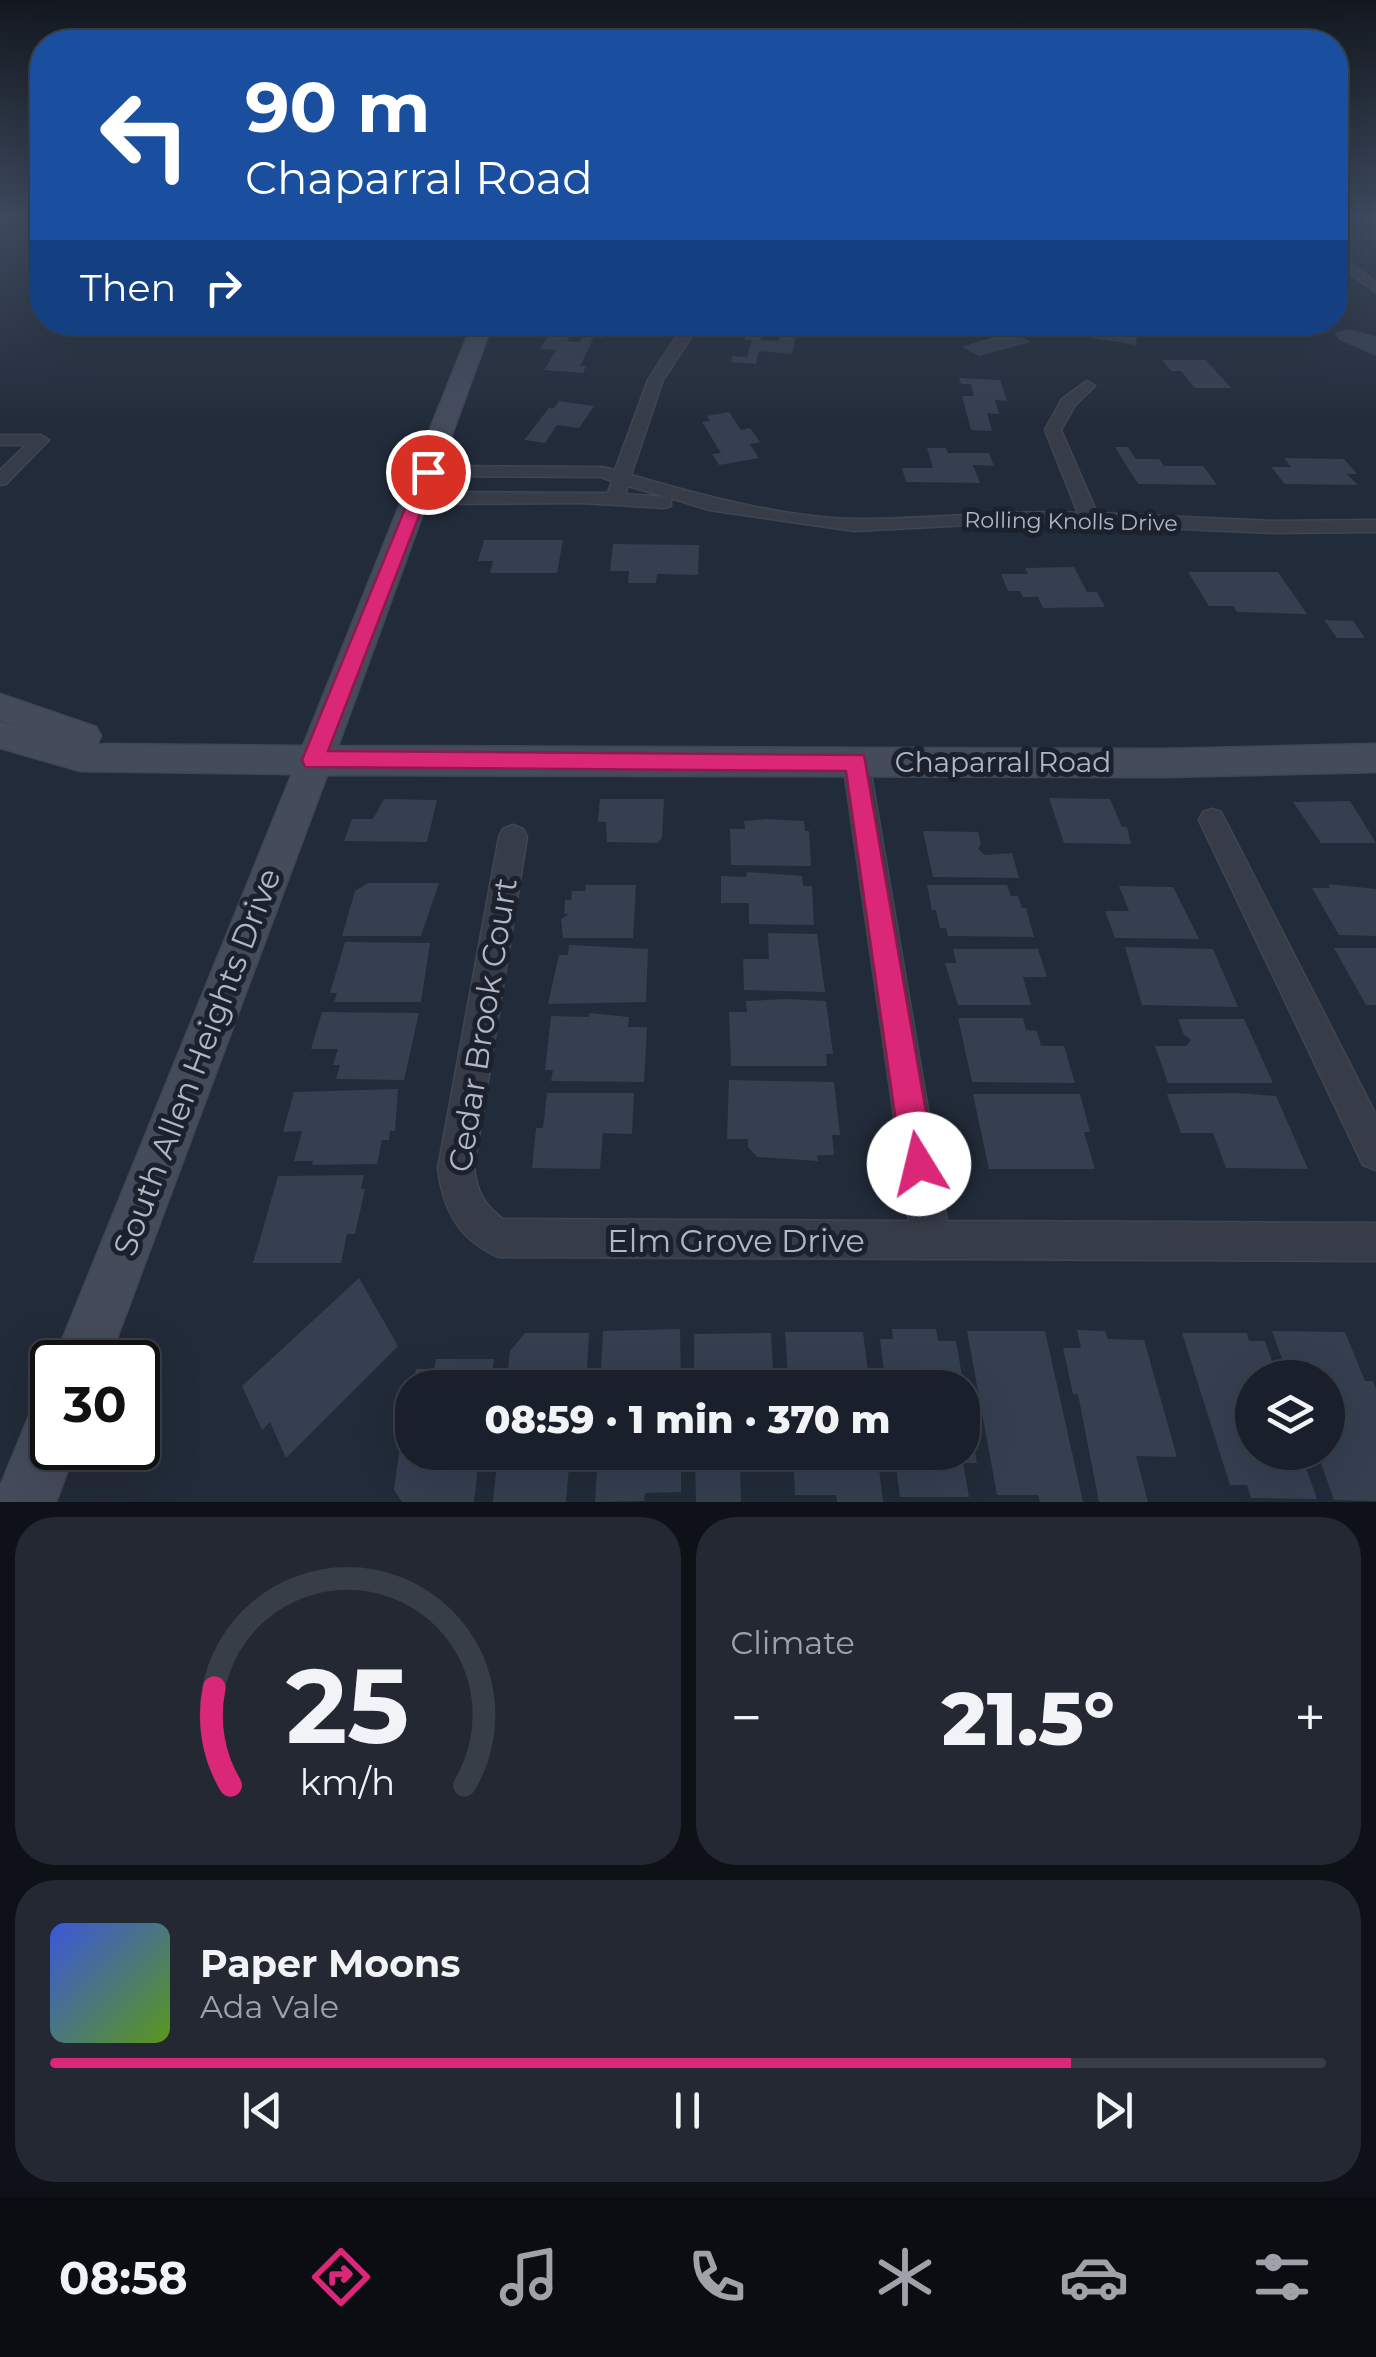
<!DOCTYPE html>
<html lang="en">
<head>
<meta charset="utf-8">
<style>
  body { margin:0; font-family:Montserrat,sans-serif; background:#232833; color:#f1f3f6; height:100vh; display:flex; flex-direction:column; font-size:38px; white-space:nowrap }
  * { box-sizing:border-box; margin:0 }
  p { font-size:32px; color:#9fa3a9 }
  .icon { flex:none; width:55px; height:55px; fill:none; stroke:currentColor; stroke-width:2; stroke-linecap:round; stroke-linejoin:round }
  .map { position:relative; height:1502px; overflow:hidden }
  .sheet { display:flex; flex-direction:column; gap:15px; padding:15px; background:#0e1218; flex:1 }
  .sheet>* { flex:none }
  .top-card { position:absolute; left:30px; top:30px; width:1318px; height:305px; border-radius:40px; box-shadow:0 10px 40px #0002,0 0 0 2px #383e47; background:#1a4fa0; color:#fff; overflow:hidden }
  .buttons { position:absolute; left:1235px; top:1360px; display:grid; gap:20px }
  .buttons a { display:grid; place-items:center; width:110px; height:110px; border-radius:50%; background:#1a202b; box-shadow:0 10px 40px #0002,0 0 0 2px #383e47; font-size:50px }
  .speed { position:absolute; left:30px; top:1340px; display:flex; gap:20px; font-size:50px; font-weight:700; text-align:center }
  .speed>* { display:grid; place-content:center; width:130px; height:130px; border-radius:50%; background:#1a202b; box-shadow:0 10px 40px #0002,0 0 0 2px #383e47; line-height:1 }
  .speed .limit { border:5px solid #111; border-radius:15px; background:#fff; color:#111 }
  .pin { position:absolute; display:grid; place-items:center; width:85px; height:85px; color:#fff; margin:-42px; border:5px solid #fff; border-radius:50%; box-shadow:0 2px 10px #0007 }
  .me { position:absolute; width:110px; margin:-55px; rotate:351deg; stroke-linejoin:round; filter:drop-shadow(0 0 8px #0008) }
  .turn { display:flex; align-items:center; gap:35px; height:210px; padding:0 50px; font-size:45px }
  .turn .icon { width:130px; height:130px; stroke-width:2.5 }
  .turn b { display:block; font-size:70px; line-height:85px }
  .then { display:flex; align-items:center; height:95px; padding:0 50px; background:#0003; gap:20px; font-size:38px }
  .big { font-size:75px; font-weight:800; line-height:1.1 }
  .sheet .card { flex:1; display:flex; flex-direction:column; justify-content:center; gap:15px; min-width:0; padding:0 35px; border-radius:40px; background:#232833 }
  .sheet .dial { align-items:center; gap:0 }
  .dial svg { height:260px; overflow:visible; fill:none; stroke:#383e47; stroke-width:7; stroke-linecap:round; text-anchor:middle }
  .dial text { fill:#f1f3f6; stroke:none }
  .song { display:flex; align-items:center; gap:30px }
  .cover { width:120px; height:120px; border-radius:15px; background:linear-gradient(135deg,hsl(230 70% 55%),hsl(90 70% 35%)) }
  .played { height:10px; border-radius:5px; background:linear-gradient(90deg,#db2777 80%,#383e47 80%) }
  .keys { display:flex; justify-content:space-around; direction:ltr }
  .heat { display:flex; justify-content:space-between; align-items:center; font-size:55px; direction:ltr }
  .sheet .tiles { flex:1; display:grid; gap:15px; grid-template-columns:1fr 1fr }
  .card:last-child { grid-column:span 2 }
  .trip { position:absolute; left:395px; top:1370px; width:585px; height:100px; border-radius:40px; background:#1a202b; box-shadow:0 10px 40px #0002,0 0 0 2px #383e47; font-weight:800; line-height:100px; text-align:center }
  .tabs { display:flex; height:160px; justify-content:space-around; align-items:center; background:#0a0d11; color:#9fa3a9 }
  .tabs .icon { width:70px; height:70px }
  .tabs .on { color:#db2777 }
  .tabs b { font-size:45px; color:#f1f3f6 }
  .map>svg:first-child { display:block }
</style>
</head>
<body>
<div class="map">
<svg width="1376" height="1502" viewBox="0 0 1376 1502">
  <rect width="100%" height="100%" fill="#222b39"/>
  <g fill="#353f50">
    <polygon points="1071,322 1121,329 1121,333 1137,336 1136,345 1068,334"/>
    <polygon points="555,324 576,325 567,341 580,342 586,330 606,331 603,338 594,337 580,366 586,366 583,373 544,370 556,350 540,349"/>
    <polygon points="996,324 1031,342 979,356 962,347 993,337 980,331"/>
    <polygon points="748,328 764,330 761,340 779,341 780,335 796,336 792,354 759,351 756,364 731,362 732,356 747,357 752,340 744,340"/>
    <polygon points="1348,329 1376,336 1376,356 1339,340 1334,333"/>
    <polygon points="1162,360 1206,360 1231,388 1195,388 1181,371 1171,371"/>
    <polygon points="959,378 1000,380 1007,401 995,400 999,414 987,413 992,431 971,430 962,396 974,396 971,384 961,384"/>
    <polygon points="559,401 594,406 579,428 557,425 545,443 524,440 549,408 554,408"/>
    <polygon points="729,412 741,430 750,428 760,442 750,444 759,458 719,465 712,454 721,453 702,422 710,421 707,416"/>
    <polygon points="1115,447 1128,447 1136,459 1159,459 1164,466 1203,466 1217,485 1138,484"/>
    <polygon points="927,448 946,448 948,453 989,453 994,466 973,465 980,483 906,482 902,468 933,468"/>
    <polygon points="1284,458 1344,459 1357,474 1347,474 1358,485 1285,484 1271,467 1291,467"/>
    <polygon points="484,540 563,540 557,573 490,573 493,561 478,561"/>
    <polygon points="613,544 699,545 698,575 657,574 656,583 628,583 629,571 610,571"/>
    <polygon points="1074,567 1087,592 1097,592 1105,607 1043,608 1038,597 1023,597 1020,591 1008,591 1001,574 1028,574 1025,568"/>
    <polygon points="1188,572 1278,572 1307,614 1237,612 1233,606 1209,606"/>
    <polygon points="1324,620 1353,621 1365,638 1337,638"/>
    <polygon points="1049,798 1110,799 1122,827 1127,827 1131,844 1064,843"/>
    <polygon points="384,799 437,800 427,842 344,841 352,819 373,819"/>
    <polygon points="600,799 664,799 662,838 657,843 607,842 606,822 598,822"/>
    <polygon points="1350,801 1376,843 1321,843 1293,802"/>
    <polygon points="766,819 804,821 805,831 809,831 811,866 731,865 730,829 745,829 744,821"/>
    <polygon points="923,831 978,832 981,844 978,849 985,855 1012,853 1019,878 933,877"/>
    <polygon points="747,872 802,876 803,886 812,886 814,925 749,924 749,903 721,903 721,876 746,877"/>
    <polygon points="368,883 439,883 421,936 342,936 355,891"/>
    <polygon points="1328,884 1376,889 1376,936 1339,935 1312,888 1330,888"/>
    <polygon points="586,885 636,885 633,938 563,938 561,919 569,914 564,914 565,900 571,900 572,891 585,891"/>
    <polygon points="927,885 1007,885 1011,896 1018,896 1022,908 1026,908 1034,937 948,936 946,928 940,928 936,910 932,910"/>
    <polygon points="1119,886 1173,887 1199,939 1115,938 1105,911 1129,911"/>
    <polygon points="768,933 817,934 825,992 744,990 743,959 769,959"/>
    <polygon points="345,942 430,943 421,1002 334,1002 337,993 330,993"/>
    <polygon points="569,945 648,949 646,1002 548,1004 559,955 568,955"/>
    <polygon points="1125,947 1213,949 1238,1007 1142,1005"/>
    <polygon points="1334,948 1376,948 1376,1005 1366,1005"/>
    <polygon points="953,949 1038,949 1047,977 1023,977 1031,1005 958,1005 945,963 956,963"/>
    <polygon points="788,999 826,1001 833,1054 826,1054 827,1066 731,1066 729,1012 747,1012 746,1001"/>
    <polygon points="322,1012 419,1013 404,1080 336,1079 340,1065 333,1065 338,1049 311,1049"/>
    <polygon points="589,1013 629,1017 628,1027 647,1027 644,1082 551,1081 553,1070 545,1070 551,1016 589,1017"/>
    <polygon points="958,1018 1023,1018 1026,1030 1037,1031 1041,1046 1064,1046 1075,1083 972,1082"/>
    <polygon points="1178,1019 1244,1019 1273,1083 1168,1083 1155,1046 1186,1046 1191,1040 1184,1035"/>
    <polygon points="729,1080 834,1082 840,1135 832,1135 834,1155 817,1155 818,1161 757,1157 748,1147 748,1139 727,1139"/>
    <polygon points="398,1089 395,1131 390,1131 389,1140 382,1140 377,1164 312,1165 313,1161 294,1161 302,1131 283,1132 294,1092"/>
    <polygon points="547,1093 634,1093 632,1134 603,1133 600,1169 532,1168 536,1128 543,1128"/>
    <polygon points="1237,1093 1276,1096 1308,1169 1226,1168 1213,1133 1181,1133 1167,1094"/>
    <polygon points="973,1094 1080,1094 1090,1132 1084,1132 1095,1169 989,1169"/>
    <polygon points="364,1175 361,1189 365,1189 355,1234 347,1234 341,1263 253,1263 278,1176"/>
    <polygon points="359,1278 398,1346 286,1458 270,1422 262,1430 242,1386"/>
    <polygon points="680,1329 681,1388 600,1388 603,1331"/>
    <polygon points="892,1329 936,1329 938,1341 956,1341 977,1463 963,1463 969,1497 900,1497 894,1452 962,1452 962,1388 886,1388 880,1339 893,1339"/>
    <polygon points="1077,1330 1105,1331 1108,1339 1144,1340 1177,1457 1136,1456 1148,1502 1099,1502 1078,1394 1073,1394 1063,1348 1081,1348"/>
    <polygon points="967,1331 1045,1331 1083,1502 1040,1502 1038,1495 997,1495"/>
    <polygon points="1272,1331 1345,1332 1365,1381 1373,1381 1376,1389 1376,1501 1334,1500 1317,1452 1328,1452 1328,1378 1289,1378"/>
    <polygon points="785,1332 863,1332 870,1388 789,1388"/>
    <polygon points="525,1333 589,1333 586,1388 506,1388 510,1351"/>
    <polygon points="771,1333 774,1388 694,1388 694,1334"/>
    <polygon points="1182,1333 1247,1333 1249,1341 1265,1341 1278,1378 1252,1378 1252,1452 1306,1452 1311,1468 1306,1468 1317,1499 1251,1498 1247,1485 1230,1485"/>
    <polygon points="436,1359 494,1359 490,1388 413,1388 416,1369 434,1369"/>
    <polygon points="407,1395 412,1395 412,1452 480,1452 474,1502 402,1502 394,1490"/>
    <polygon points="498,1452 581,1452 580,1467 569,1467 566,1502 493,1502"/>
    <polygon points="598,1452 681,1452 681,1492 645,1493 644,1501 595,1502"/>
    <polygon points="695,1452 778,1452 778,1460 740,1461 741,1502 696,1502"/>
    <polygon points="793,1452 877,1452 883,1502 837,1502 836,1495 795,1495"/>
  </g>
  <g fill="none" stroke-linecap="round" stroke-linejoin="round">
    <defs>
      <g id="street">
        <polygon points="1335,231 1376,232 1376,238 1335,237"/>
        <polygon points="1335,253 1376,282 1376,292 1335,263"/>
        <path d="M686 322H701L663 380 631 475C699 495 786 518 856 519 930 520 1004 509 1078 513L1045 430 1062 399 1087 381 1095 386 1075 405 1061 430 1097 513 1274 521 1376 520V532L1274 533 1027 522 854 531 709 510 671 498V506L664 508 583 503 417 504 408 498 417 492 608 493 612 481 601 477 428 476 419 471 428 466 602 467 615 470 648 380ZM628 486 666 497 625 494Z"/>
        <polygon points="0,435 41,435 49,440 6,484 0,485 0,470 26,445 0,445"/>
        <path d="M856 752 865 755 869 762 947 1221 1376 1223V1261L499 1257C459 1240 443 1210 438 1168L499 837 503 829 513 825 523 829 527 837 474 1168C477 1192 484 1205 503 1219L909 1221 843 762 847 755Z"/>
        <polygon points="1212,809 1221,812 1376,1115 1376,1170 1363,1165 1199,820 1203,812"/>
      </g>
      <g id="secondary">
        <polygon points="473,322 493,322 338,746 1165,749 1376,744 1376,772 1165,777 327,775 108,1362 52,1365 292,774 80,771 0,748 0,722 19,727 0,720 0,694 96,727 101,736 97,744 303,746"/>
        <polygon points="52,1402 52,1448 76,1448 56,1502 0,1502 0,1487 31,1411"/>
      </g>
    </defs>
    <use href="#street" stroke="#3f4652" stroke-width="3"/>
    <use href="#secondary" stroke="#3f4652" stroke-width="3"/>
    <use href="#street" fill="#363d49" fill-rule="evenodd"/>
    <use href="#secondary" fill="#444c5c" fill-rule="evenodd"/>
  </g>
  <linearGradient id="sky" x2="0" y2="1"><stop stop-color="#13181f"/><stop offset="0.51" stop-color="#3e4a5f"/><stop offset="1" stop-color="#3e4a5f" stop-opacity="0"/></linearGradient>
  <rect width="1376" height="427" fill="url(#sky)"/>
  <polygon fill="#db2777" stroke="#8e194d" stroke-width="2.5" points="428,467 436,472 328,751 864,755 935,1164 930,1175 919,1180 907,1175 902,1164 846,771 305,767 302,760 420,472"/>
  <g text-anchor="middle" stroke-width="10" stroke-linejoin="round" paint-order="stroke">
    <g font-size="22" fill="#b1b8c5" stroke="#1b222e">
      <text transform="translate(1071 521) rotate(1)" y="8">Rolling Knolls Drive</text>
    </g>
    <g font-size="28" fill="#b1b8c5" stroke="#1b222e">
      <text x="1003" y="772">Chaparral Road</text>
    </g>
    <g font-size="32" fill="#b1b8c5" stroke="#1b222e">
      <text transform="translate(483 1025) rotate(-81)" y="11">Cedar Brook Court</text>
      <text transform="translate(197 1062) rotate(-69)" y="11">South Allen Heights Drive</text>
      <text x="736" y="1252">Elm Grove Drive</text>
    </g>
  </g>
</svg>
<div class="buttons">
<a><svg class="icon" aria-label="layers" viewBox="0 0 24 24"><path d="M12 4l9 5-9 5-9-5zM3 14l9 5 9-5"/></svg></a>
</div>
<div class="speed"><div class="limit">30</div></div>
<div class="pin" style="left:428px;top:472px;background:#d93025"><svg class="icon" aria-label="arrive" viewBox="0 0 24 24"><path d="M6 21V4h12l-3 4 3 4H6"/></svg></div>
<svg class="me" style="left:919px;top:1164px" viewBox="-20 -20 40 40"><circle r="19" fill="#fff"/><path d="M0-13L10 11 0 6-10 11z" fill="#db2777"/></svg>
<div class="trip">08:59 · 1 min · 370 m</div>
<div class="top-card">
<div class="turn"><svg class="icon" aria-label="left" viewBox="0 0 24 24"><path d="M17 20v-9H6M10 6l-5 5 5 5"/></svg><div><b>90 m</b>Chaparral Road</div></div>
<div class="then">Then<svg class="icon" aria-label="right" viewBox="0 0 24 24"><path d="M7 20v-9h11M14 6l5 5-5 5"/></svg></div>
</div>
</div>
<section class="sheet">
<div class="tiles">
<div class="card dial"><svg viewBox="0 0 100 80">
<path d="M14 69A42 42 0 1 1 86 69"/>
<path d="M14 69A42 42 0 0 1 9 39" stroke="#db2777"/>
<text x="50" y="56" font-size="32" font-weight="700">25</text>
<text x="50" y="72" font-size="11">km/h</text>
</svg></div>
<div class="card"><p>Climate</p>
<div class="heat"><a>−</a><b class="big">21.5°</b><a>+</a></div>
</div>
<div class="card">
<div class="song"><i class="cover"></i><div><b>Paper Moons</b><p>Ada Vale</p></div></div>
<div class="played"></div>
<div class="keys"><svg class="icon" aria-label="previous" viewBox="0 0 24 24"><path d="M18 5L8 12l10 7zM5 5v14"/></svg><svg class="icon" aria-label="pause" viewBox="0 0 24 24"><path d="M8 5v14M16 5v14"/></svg><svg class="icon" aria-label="next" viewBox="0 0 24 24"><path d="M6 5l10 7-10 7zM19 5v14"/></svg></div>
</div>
</div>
</section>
<nav class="tabs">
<b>08:58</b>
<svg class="icon on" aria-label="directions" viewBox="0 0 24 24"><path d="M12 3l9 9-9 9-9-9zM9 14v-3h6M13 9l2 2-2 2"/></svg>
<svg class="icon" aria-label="music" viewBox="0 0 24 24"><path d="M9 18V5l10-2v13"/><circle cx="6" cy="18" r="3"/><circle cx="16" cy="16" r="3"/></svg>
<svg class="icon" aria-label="phone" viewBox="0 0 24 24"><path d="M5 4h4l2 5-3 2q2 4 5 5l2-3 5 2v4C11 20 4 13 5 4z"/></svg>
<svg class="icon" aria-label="climate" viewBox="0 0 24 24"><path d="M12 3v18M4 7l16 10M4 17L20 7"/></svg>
<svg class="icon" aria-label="car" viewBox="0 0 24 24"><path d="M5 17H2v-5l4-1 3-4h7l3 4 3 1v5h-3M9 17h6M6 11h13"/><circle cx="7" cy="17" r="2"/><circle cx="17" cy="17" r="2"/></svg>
<svg class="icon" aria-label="filters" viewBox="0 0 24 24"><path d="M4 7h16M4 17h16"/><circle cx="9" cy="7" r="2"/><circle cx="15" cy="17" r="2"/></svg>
</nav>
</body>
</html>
